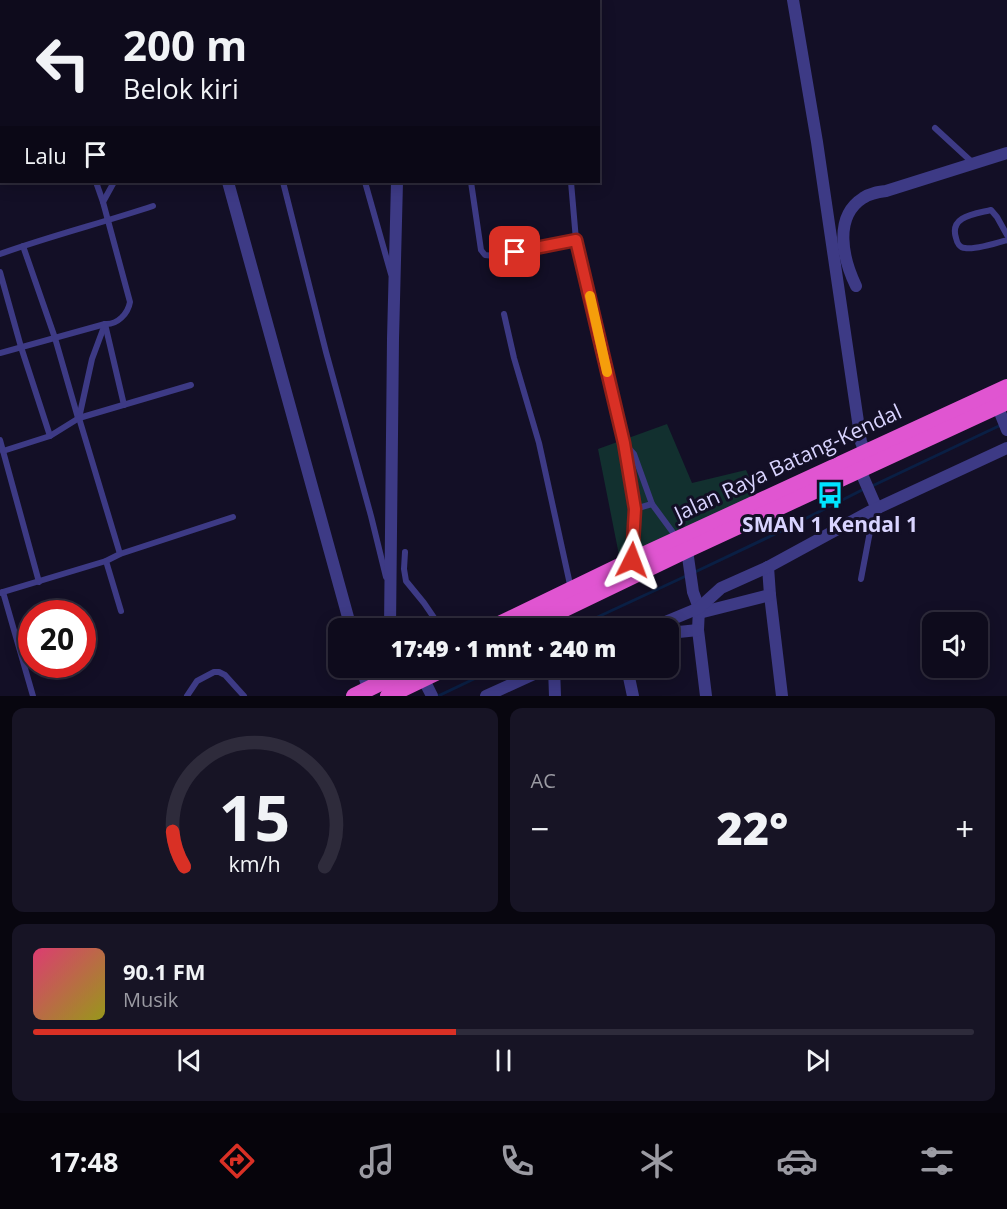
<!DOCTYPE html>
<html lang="id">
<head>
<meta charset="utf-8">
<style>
  body { margin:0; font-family:"Open Sans",sans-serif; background:#171425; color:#f1f3f6; height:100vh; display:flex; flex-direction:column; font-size:22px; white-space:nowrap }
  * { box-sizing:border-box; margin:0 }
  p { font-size:20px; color:#9b9ba3 }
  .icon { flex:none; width:33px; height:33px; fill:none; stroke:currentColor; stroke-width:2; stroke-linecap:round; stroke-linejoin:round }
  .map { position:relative; height:696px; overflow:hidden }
  .side { display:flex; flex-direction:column; gap:12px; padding:12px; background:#08060f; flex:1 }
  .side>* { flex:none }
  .guide { position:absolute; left:0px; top:0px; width:600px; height:183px; box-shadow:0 3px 15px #0003,0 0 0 2px #2e2b3b; background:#0e0b1c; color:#f1f3f6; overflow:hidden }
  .fabs { position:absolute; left:922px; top:612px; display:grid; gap:12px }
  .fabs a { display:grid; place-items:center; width:66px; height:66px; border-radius:12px; background:#0e0b1c; box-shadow:0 3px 15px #0003,0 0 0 2px #2e2b3b; font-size:30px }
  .speed { position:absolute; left:18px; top:600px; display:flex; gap:12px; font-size:30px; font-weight:700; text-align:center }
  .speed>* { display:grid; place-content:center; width:78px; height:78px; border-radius:50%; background:#0e0b1c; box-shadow:0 3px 15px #0003,0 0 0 2px #2e2b3b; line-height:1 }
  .speed .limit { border:9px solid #d22; background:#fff; color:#111 }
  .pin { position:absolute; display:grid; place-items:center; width:51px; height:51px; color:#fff; margin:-26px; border-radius:12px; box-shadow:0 3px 9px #0006 }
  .me { position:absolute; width:66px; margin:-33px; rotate:3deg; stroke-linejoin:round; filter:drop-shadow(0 0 4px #0008) }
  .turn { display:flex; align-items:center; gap:21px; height:126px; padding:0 24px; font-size:27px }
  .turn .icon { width:78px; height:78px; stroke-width:2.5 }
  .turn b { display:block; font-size:42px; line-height:51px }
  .then { display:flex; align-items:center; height:57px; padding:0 24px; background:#0003; gap:12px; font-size:22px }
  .big { font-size:45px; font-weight:800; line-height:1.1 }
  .side .tile { flex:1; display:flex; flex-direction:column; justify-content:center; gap:9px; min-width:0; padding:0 21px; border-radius:12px; background:#171425 }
  .side .dial { align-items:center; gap:0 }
  .dial svg { height:156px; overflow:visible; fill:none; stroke:#2e2b3b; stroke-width:7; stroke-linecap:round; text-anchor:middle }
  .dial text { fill:#f1f3f6; stroke:none }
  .song { display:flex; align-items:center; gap:18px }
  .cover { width:72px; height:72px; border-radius:9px; background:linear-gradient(135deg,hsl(340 70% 55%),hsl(60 70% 35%)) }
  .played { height:6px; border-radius:3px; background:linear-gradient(90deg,#d93025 45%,#2e2b3b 45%) }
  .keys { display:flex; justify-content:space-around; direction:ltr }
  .heat { display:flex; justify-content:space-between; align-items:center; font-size:33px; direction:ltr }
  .side .tiles { flex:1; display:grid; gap:12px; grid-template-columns:1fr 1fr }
  .tile:last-child { grid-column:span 2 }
  .trip { position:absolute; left:328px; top:618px; width:351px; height:60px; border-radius:12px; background:#0e0b1c; box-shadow:0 3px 15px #0003,0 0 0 2px #2e2b3b; font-weight:800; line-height:60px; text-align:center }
  .dock { display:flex; height:96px; justify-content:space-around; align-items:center; background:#06040b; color:#9b9ba3 }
  .dock .icon { width:42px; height:42px }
  .dock .active { color:#d93025 }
  .dock b { font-size:27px; color:#f1f3f6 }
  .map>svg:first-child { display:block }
</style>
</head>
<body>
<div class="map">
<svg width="1007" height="696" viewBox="0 0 1007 696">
  <rect width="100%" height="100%" fill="#130f26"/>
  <polygon fill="#12302f" points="667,424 692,483 746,470 758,497 620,560 598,449"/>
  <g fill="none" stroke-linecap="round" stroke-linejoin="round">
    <g stroke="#0a1f44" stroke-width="3">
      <polyline points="870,487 1003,424"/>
      <polyline points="695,572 773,535 864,489"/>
      <polyline points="574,628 686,576"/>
      <polyline points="438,696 497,668"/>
    </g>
    <g stroke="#3d3a85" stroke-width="6">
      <polyline points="110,0 110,2"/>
      <polyline points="227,0 228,2"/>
      <polyline points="439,0 439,2"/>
      <polyline points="244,2 249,0"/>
      <polyline points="316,2 319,0"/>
      <polyline points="935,128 973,163"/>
      <polyline points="96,182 103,202"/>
      <path d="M114 182 103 202 130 302C128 314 117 325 105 324L92 359 79 418 120 554"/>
      <polyline points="283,182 326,352 371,516 386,577"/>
      <polyline points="365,182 391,274"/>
      <polyline points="471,182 481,250 485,255 494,256 576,240"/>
      <polyline points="571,182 576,240 624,443 625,455 635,509 632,559"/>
      <path d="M1007 235 997 217 991 210C975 214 949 216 956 238 957 243 960 248 965 248 975 250 997 243 1007 240"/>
      <polyline points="23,246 55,338 78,418"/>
      <path d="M0 254C50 236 102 223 153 206"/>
      <polyline points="0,272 21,347 50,436"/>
      <polyline points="504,314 514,358 539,443 571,589"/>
      <polyline points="0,353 105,324 124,405"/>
      <polyline points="0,440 39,582"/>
      <polyline points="624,443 634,454 652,504 677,538"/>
      <polyline points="3,451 50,436 79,418 191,385"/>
      <polyline points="635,509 652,504"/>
      <polyline points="405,552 404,569 406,581 424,603 441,628"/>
      <polyline points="106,561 121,611"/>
      <polyline points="861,579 872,521 869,512"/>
      <polyline points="3,592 33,696"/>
      <polyline points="0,593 106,561 120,554 233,517"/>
      <polyline points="187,696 197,681 214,672 219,672 225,675 244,696"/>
    </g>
    <g stroke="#3d3a85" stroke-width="12">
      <polyline points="793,0 817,142 861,442 865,452"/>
      <polyline points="402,2 402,0"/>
      <polyline points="228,182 351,628"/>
      <path d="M856 286C843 259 833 217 863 198 870 193 878 192 886 191L1007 153"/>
      <polyline points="995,400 1007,430"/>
      <polyline points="860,470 877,509"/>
      <polyline points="687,550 693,592 699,608 698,630 706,696"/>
      <polyline points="768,567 770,595 782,696"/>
      <polyline points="699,613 770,595"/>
      <polyline points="390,628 393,339 397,182"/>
      <polyline points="651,628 699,608 721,588 768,567 869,512 1007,448"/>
      <polyline points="669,633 698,630"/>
      <polyline points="362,668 368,689"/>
      <polyline points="554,668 555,696"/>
      <polyline points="627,668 633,696"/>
      <polyline points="423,678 432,696"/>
      <polyline points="486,696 547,668"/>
    </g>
    <g stroke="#e055d1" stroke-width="16">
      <polyline points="491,628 632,560 1007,387"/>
      <polyline points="525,628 687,550 1007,402"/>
      <polyline points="354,696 411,668"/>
      <polyline points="388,696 446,668"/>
    </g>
  </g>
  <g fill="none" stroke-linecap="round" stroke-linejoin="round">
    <defs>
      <polyline id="route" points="515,252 576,240 624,443 635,509 632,560"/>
    </defs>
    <use href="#route" stroke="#8d1f18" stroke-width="15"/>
    <use href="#route" stroke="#d93025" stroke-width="10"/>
    <polyline stroke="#f59e0b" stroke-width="10" points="590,296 607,372"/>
  </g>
  <defs>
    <symbol id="bus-bare" viewBox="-9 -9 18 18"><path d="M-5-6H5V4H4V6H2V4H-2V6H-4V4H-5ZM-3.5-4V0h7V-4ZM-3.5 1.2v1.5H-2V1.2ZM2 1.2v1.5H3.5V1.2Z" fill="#00e5ff" stroke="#130f26" stroke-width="2.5" paint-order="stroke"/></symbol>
  </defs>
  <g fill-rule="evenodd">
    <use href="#bus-bare" x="811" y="476" width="38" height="38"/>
  </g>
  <g text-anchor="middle" stroke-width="6" stroke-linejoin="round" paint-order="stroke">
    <g font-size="21" fill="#d9d4ff" stroke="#130f26">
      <text transform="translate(788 463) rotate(-25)" y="7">Jalan Raya Batang-Kendal</text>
    </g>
    <g font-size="21" font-weight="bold" fill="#d9d4ff" stroke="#130f26">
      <text x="830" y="532">SMAN 1 Kendal 1</text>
    </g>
  </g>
</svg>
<div class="fabs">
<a><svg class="icon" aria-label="sound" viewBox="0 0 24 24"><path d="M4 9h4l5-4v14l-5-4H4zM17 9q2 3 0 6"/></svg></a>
</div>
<div class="speed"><div class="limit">20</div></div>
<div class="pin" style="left:515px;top:252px;background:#d93025"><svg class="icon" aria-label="arrive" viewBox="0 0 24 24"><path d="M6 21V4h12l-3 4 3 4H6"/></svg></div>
<svg class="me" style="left:632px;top:560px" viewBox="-20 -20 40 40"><path d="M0-17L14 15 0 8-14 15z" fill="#d93025" stroke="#fff" stroke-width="4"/></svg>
<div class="trip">17:49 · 1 mnt · 240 m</div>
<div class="guide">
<div class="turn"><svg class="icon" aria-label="left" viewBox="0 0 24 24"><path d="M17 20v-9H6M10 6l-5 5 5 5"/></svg><div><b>200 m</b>Belok kiri</div></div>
<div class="then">Lalu<svg class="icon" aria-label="arrive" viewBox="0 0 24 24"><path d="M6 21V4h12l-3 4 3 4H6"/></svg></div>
</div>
</div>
<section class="side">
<div class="tiles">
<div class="tile dial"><svg viewBox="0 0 100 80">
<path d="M14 69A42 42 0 1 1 86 69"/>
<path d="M14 69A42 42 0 0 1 8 51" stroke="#d93025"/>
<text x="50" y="56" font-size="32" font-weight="700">15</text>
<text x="50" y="72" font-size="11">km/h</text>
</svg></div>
<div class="tile"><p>AC</p>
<div class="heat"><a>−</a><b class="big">22°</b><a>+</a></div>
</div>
<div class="tile">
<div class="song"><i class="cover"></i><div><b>90.1 FM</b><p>Musik</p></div></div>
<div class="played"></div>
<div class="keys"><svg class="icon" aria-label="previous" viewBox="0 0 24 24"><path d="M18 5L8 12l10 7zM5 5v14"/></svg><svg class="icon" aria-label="pause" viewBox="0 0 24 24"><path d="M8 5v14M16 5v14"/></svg><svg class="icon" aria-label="next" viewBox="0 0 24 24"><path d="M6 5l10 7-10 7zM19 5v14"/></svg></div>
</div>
</div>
</section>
<nav class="dock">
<b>17:48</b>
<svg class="icon active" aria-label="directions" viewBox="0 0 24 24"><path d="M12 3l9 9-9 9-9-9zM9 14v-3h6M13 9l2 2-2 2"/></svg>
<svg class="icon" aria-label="music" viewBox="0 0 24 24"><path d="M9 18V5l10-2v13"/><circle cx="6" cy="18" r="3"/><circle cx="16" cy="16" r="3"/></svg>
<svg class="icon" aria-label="phone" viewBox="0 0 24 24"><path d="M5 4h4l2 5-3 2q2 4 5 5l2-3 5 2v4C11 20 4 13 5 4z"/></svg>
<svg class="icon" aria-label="climate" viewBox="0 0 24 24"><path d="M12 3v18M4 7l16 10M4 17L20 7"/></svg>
<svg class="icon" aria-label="car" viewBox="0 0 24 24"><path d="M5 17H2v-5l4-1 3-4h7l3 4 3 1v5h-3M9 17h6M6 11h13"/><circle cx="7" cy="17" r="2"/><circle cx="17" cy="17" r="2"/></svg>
<svg class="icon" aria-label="filters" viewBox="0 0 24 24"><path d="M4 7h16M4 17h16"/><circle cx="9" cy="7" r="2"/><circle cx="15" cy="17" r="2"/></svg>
</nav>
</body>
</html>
